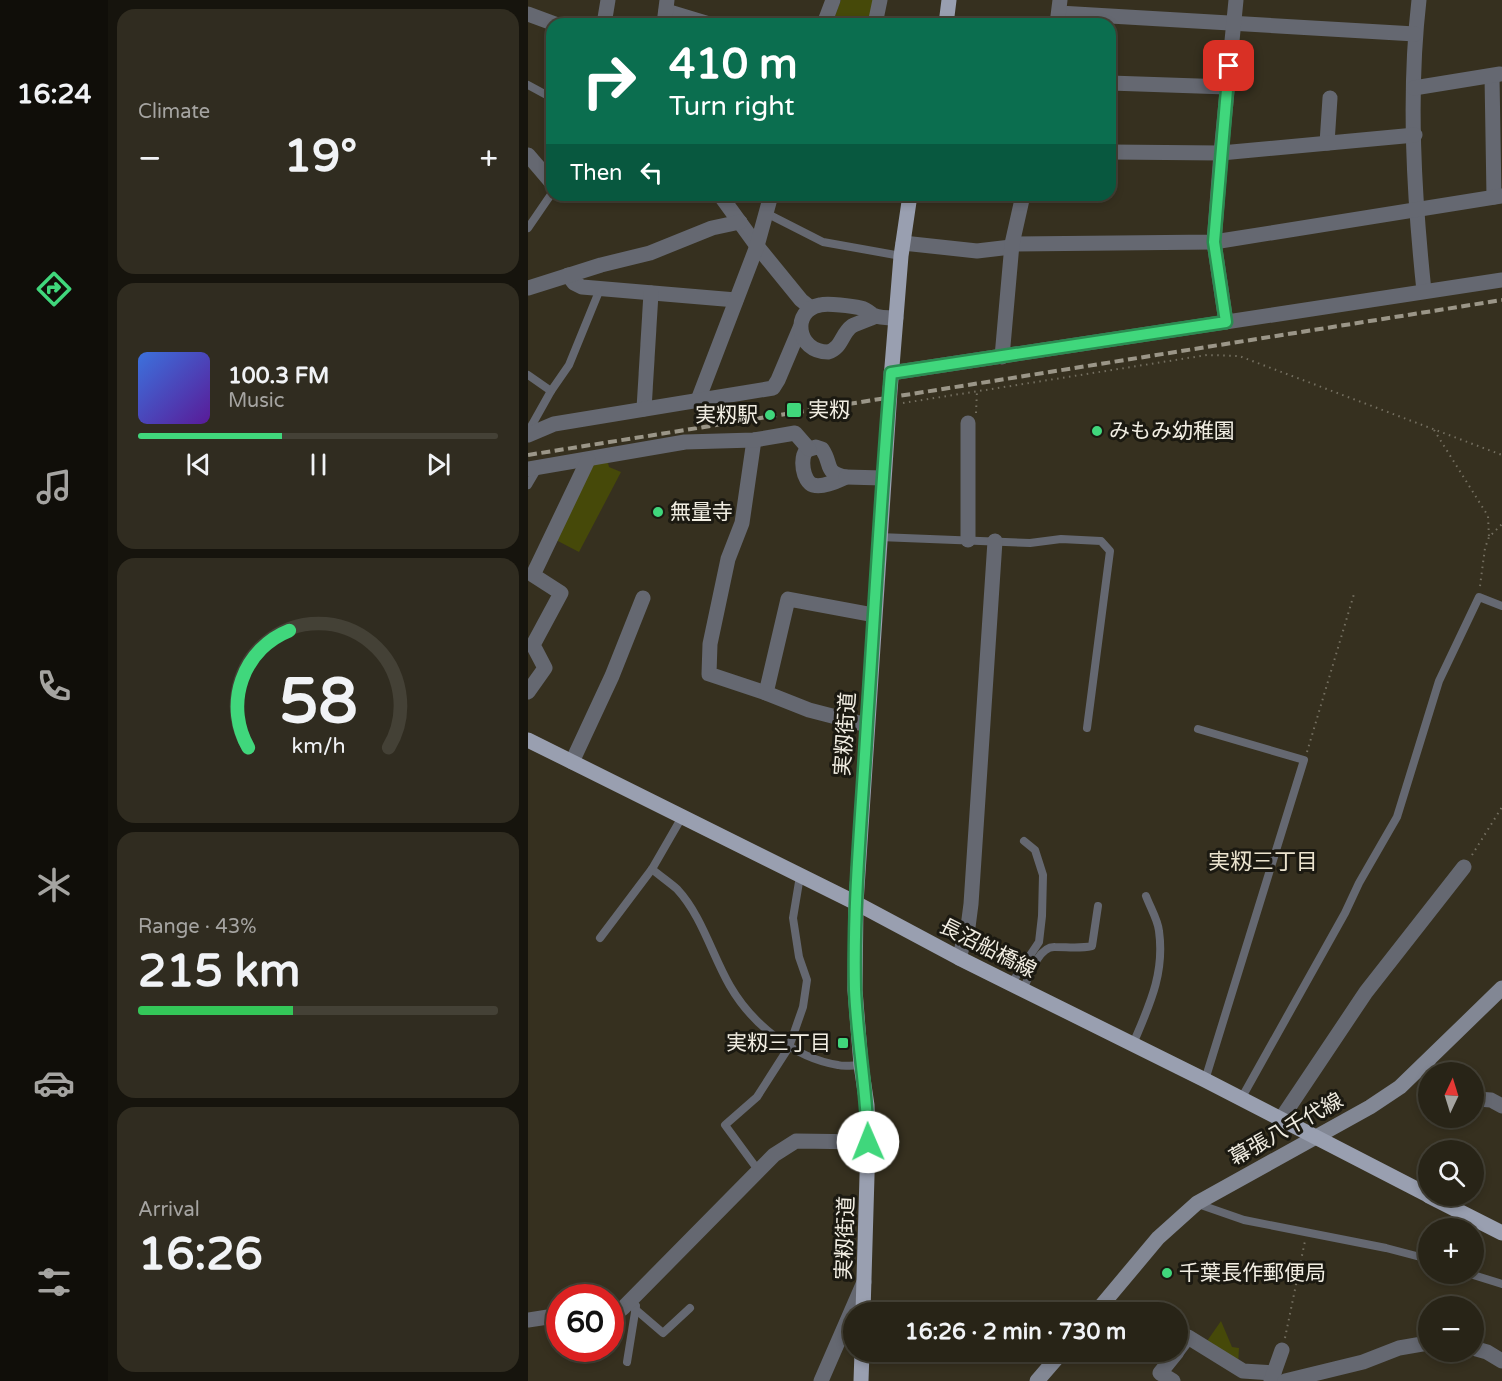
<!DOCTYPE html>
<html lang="en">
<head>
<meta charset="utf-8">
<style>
  body { margin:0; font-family:"Varela Round","Noto Sans JP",sans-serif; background:#302c20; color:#f1f3f6; height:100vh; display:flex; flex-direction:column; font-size:22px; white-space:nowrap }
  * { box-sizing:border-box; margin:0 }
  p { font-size:20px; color:#a5a4a1 }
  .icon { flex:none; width:33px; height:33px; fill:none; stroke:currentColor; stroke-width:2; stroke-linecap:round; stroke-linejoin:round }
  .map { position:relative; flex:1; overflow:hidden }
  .sheet { display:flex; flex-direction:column; gap:9px; padding:9px; background:#16140d; width:420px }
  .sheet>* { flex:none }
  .top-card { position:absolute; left:18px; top:18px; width:570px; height:183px; border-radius:18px; box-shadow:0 3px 9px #0003,0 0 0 2px #444136; background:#0b6e4f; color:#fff; overflow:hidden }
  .needle { width:39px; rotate:4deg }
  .fabs { position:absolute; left:890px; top:1062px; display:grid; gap:12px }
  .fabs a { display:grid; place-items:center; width:66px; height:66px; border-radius:50%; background:#282417; box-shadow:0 3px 9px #0003,0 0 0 2px #444136; font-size:30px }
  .speed { position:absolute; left:18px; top:1284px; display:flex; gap:12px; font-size:30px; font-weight:700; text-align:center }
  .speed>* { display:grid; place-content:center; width:78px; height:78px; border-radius:50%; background:#282417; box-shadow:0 3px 9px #0003,0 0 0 2px #444136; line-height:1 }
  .speed .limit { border:9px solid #d22; background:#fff; color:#111 }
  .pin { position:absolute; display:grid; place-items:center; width:51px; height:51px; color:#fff; margin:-26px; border-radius:12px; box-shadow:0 3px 9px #0006 }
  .me { position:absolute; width:66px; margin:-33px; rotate:359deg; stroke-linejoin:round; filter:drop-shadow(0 0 4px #0008) }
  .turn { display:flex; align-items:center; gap:21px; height:126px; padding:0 24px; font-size:27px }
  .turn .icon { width:78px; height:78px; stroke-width:2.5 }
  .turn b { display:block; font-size:42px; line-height:51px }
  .then { display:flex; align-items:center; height:57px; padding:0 24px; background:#0003; gap:12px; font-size:22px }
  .big { font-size:45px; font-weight:700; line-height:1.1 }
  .sheet .tile { flex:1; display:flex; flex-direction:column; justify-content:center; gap:9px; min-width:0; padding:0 21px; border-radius:18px; background:#302c20 }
  .sheet .dial { align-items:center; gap:0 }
  .dial svg { height:156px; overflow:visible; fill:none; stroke:#444136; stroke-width:7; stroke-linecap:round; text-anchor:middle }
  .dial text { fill:#f1f3f6; stroke:none }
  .song { display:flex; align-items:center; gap:18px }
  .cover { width:72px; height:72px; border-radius:9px; background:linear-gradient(135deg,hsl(220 70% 55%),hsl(270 70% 35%)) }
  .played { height:6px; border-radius:3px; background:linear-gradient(90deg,#40d77c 40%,#444136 40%) }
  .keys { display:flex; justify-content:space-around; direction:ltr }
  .heat { display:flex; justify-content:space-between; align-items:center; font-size:33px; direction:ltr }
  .charge { height:9px; border-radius:4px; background:linear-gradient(90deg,#34c759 43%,#444136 0) }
  .trip { position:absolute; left:315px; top:1302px; width:345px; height:60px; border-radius:30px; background:#282417; box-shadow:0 3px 9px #0003,0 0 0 2px #444136; font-weight:700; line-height:60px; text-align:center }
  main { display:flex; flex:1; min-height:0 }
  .tab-bar { display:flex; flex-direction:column; width:108px; justify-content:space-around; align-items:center; background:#100e09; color:#a5a4a1 }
  .tab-bar .icon { width:42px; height:42px }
  .tab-bar .active { color:#40d77c }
  .tab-bar b { font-size:27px; color:#f1f3f6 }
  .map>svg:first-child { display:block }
</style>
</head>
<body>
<main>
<nav class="tab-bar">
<b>16:24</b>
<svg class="icon active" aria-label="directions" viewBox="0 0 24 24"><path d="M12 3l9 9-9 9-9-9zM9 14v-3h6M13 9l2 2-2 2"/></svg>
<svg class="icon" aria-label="music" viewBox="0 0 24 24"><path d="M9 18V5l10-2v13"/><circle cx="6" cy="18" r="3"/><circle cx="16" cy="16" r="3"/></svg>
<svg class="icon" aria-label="phone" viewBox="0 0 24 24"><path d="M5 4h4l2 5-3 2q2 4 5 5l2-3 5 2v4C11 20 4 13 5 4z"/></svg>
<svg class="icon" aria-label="climate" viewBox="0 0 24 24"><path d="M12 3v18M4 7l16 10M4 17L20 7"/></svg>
<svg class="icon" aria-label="car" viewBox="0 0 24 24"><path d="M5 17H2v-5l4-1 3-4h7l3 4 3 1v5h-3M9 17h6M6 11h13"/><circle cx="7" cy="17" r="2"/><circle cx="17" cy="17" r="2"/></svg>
<svg class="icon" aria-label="filters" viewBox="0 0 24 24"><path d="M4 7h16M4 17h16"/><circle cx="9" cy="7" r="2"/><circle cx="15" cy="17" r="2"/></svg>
</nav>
<section class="sheet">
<div class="tile"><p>Climate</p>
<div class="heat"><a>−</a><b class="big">19°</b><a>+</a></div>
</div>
<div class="tile">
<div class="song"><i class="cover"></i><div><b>100.3 FM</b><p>Music</p></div></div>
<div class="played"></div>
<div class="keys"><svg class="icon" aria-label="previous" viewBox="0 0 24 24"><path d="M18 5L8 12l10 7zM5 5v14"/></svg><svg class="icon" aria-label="pause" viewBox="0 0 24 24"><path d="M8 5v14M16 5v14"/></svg><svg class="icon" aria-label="next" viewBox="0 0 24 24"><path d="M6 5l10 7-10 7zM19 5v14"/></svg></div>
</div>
<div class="tile dial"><svg viewBox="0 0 100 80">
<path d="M14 69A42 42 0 1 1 86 69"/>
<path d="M14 69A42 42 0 0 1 35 9" stroke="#40d77c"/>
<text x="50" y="56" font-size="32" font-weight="700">58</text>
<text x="50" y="72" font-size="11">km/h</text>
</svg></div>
<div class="tile"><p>Range · 43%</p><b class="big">215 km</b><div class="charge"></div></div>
<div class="tile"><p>Arrival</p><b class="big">16:26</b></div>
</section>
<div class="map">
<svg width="974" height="1381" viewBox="0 0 974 1381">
  <rect width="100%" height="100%" fill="#36301f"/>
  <g fill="#464909">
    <polygon points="313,0 348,0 343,24 304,24"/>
    <polygon points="79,459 81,467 93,472 51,552 26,539 63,462"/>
    <polygon points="693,1321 704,1347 711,1348 710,1365 677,1344"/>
  </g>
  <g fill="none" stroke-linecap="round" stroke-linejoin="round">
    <g stroke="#746f60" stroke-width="2" stroke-dasharray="1.5 4.5" stroke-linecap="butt">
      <polyline points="375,403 679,355 711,356 974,455"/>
      <polyline points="448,413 449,391"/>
      <polyline points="906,430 960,516 961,537"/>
      <polyline points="952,586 957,548 961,537 974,524"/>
      <polyline points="779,752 826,594"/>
      <polyline points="944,855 974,807"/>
      <polyline points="757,1338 777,1241"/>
    </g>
    <g stroke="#656871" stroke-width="8">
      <polyline points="0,85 24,98"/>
      <polyline points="238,213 295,242 373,256"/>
      <polyline points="0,228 24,193"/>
      <polyline points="0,375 23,391"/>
      <polyline points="0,432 23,391 41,365 72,289"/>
      <polyline points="0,485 10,468"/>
      <polyline points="351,537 502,543 533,539 573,541 582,551 559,728"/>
      <polyline points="670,729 776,760 677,1080"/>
      <path d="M124 869C132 876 141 882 149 889 174 916 184 955 202 986 224 1024 266 1058 310 1065 317 1067 326 1065 333 1065"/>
      <polyline points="72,938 124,869 154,817"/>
      <polyline points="483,984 511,942 514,916 515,875 507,850 496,841"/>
      <path d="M495 990C501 977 510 946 527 947 540 947 551 949 564 946L570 906"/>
      <path d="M605 1044C621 1006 637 974 631 931 630 920 622 907 618 896"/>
      <polyline points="713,1099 817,913 831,883 869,817 911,681 951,597 974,606"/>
      <polyline points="230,1170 197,1125 229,1097 261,1047 275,1007 279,980 271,957 265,918 272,876"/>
      <polyline points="670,1204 716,1220 858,1248 900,1259"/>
      <polyline points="942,1274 974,1284"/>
      <polyline points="107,1309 135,1333 162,1308"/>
      <polyline points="99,1362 108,1306"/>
    </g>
    <g stroke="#656871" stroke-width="15">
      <path d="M891 0C880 95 886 196 896 291"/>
      <polyline points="138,11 181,24"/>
      <polyline points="531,13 887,34"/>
      <polyline points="0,14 27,24"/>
      <polyline points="76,24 80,0"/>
      <polyline points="136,24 139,0"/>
      <polyline points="296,24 305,0"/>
      <polyline points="347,24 352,0"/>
      <polyline points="529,24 532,0"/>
      <polyline points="964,76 966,197"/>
      <polyline points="582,83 699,87"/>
      <polyline points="886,88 972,74"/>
      <polyline points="799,143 802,98"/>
      <polyline points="582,152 693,153 887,135"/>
      <polyline points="0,155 24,183"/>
      <polyline points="192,195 229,246 273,300 283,308"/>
      <polyline points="375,243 449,251 483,247"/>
      <polyline points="484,244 686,242 974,196"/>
      <polyline points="40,275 46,283 54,287 208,300"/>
      <polyline points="0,288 73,265 122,253 184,228 212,222"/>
      <polyline points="698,322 686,242 693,153 708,0"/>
      <polyline points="474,357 484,244 495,195"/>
      <polyline points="363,373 974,280"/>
      <polyline points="170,400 229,246 243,195"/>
      <polyline points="116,409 123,293"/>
      <polyline points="440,423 440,540"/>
      <polyline points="0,435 26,424 245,388 250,380 272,328"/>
      <polyline points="226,440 214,523 200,559 182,644 181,674 238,693"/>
      <path d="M288 447 294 449C305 465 295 472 318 477 309 481 295 488 285 485 275 482 271 457 279 450 281 449 286 448 288 447Z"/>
      <polyline points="0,469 157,442 226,440 267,433 281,449"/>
      <polyline points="0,692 17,668 5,645 33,593 5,575 60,460"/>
      <polyline points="339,725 281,710 238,693 260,599 346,615"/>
      <polyline points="44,762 84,676 115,598"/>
      <polyline points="431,958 440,927 443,904 467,541"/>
      <polyline points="895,1065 907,1072"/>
      <polyline points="945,1096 949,1099 963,1100 974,1106"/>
      <polyline points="753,1119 838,992 936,867"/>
      <polyline points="82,1316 95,1308 246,1155 268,1141 340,1142"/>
      <polyline points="0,1320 20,1317 32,1319"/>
      <polyline points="945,1348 959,1352 974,1361"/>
      <polyline points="650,1350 660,1337 715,1371 746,1373"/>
      <polyline points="293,1381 336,1282"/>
      <polyline points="645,1381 632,1373 649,1352"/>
      <polyline points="743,1381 754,1350"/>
      <polyline points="757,1381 835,1362 871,1348 900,1343"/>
    </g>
    <g stroke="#656871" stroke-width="15">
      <path d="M348 316C340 320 331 322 324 326 313 334 314 348 300 352 268 352 263 310 292 305 300 303 324 306 333 308 338 309 341 312 345 315 351 318 361 318 368 318"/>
      <polyline points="318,477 355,478"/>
    </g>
    <g stroke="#828794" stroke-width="15">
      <polyline points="568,1312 630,1238 669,1203 842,1107 872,1087 974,988"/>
      <polyline points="509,1381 534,1352"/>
    </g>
    <g stroke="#999fb0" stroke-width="15">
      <polyline points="418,24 421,0"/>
      <polyline points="0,740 328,903 431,958 677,1080 900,1195"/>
      <polyline points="901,1196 974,1233"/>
      <polyline points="335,1312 340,1142 339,1105 333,1065 327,990 328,903 362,391 373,256 382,195"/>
      <polyline points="333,1381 334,1352"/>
    </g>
    <polyline stroke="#9b9688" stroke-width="4" stroke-dasharray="9 4.5" stroke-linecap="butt" points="0,455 974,300"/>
  </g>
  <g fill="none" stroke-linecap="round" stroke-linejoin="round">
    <defs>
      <path id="route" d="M340 1142C339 1091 329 1040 327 989 325 899 334 811 339 722 347 605 353 489 363 373L698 322 686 242 701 66"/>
    </defs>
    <use href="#route" stroke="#2a8c51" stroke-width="15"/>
    <use href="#route" stroke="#40d77c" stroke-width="10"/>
  </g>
  <g fill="#40d77c" stroke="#1b1911" stroke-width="2">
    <rect x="258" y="402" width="16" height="16" rx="3"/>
    <circle cx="242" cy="415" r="6"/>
    <circle cx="569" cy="431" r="6"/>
    <circle cx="130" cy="512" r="6"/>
    <rect x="309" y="1037" width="12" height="12" rx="3"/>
    <circle cx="639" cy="1273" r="6"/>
  </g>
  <g text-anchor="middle" stroke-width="6" stroke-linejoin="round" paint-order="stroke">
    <g font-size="21" fill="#f1ede2" stroke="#1b1911" text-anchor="start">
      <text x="280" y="417">実籾</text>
      <text x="230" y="422" text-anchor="end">実籾駅</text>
      <text x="581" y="438">みもみ幼稚園</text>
      <text x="142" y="519">無量寺</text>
      <text x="303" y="1050" text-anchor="end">実籾三丁目</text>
      <text x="651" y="1280">千葉長作郵便局</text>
    </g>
    <g font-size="21" fill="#f1ede2" stroke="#1b1911">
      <text transform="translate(317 734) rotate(-86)" y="7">実籾街道</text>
      <text transform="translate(460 948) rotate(27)" y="7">長沼船橋線</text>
      <text transform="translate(758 1129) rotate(-29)" y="7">幕張八千代線</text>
      <text transform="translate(317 1238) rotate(-88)" y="7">実籾街道</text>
    </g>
    <g font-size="22" fill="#ebe3ce" stroke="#1b1911">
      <text x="735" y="869">実籾三丁目</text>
    </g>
  </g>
</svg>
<div class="fabs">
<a><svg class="needle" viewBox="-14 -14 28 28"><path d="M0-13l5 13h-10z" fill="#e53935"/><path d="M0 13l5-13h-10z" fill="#a5a4a1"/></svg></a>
<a><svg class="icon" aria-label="search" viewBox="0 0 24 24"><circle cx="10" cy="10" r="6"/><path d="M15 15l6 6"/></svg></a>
<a>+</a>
<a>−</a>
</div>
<div class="speed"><div class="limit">60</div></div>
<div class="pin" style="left:701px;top:66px;background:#d93025"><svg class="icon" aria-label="arrive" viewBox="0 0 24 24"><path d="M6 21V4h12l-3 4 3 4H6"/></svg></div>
<svg class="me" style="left:340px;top:1142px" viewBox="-20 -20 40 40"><circle r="19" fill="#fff"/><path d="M0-13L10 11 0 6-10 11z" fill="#40d77c"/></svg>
<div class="trip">16:26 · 2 min · 730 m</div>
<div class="top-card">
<div class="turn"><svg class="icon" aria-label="right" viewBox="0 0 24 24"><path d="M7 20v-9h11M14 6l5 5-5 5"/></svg><div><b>410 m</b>Turn right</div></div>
<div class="then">Then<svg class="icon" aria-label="left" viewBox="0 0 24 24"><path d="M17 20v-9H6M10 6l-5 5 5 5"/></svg></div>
</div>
</div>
</main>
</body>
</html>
